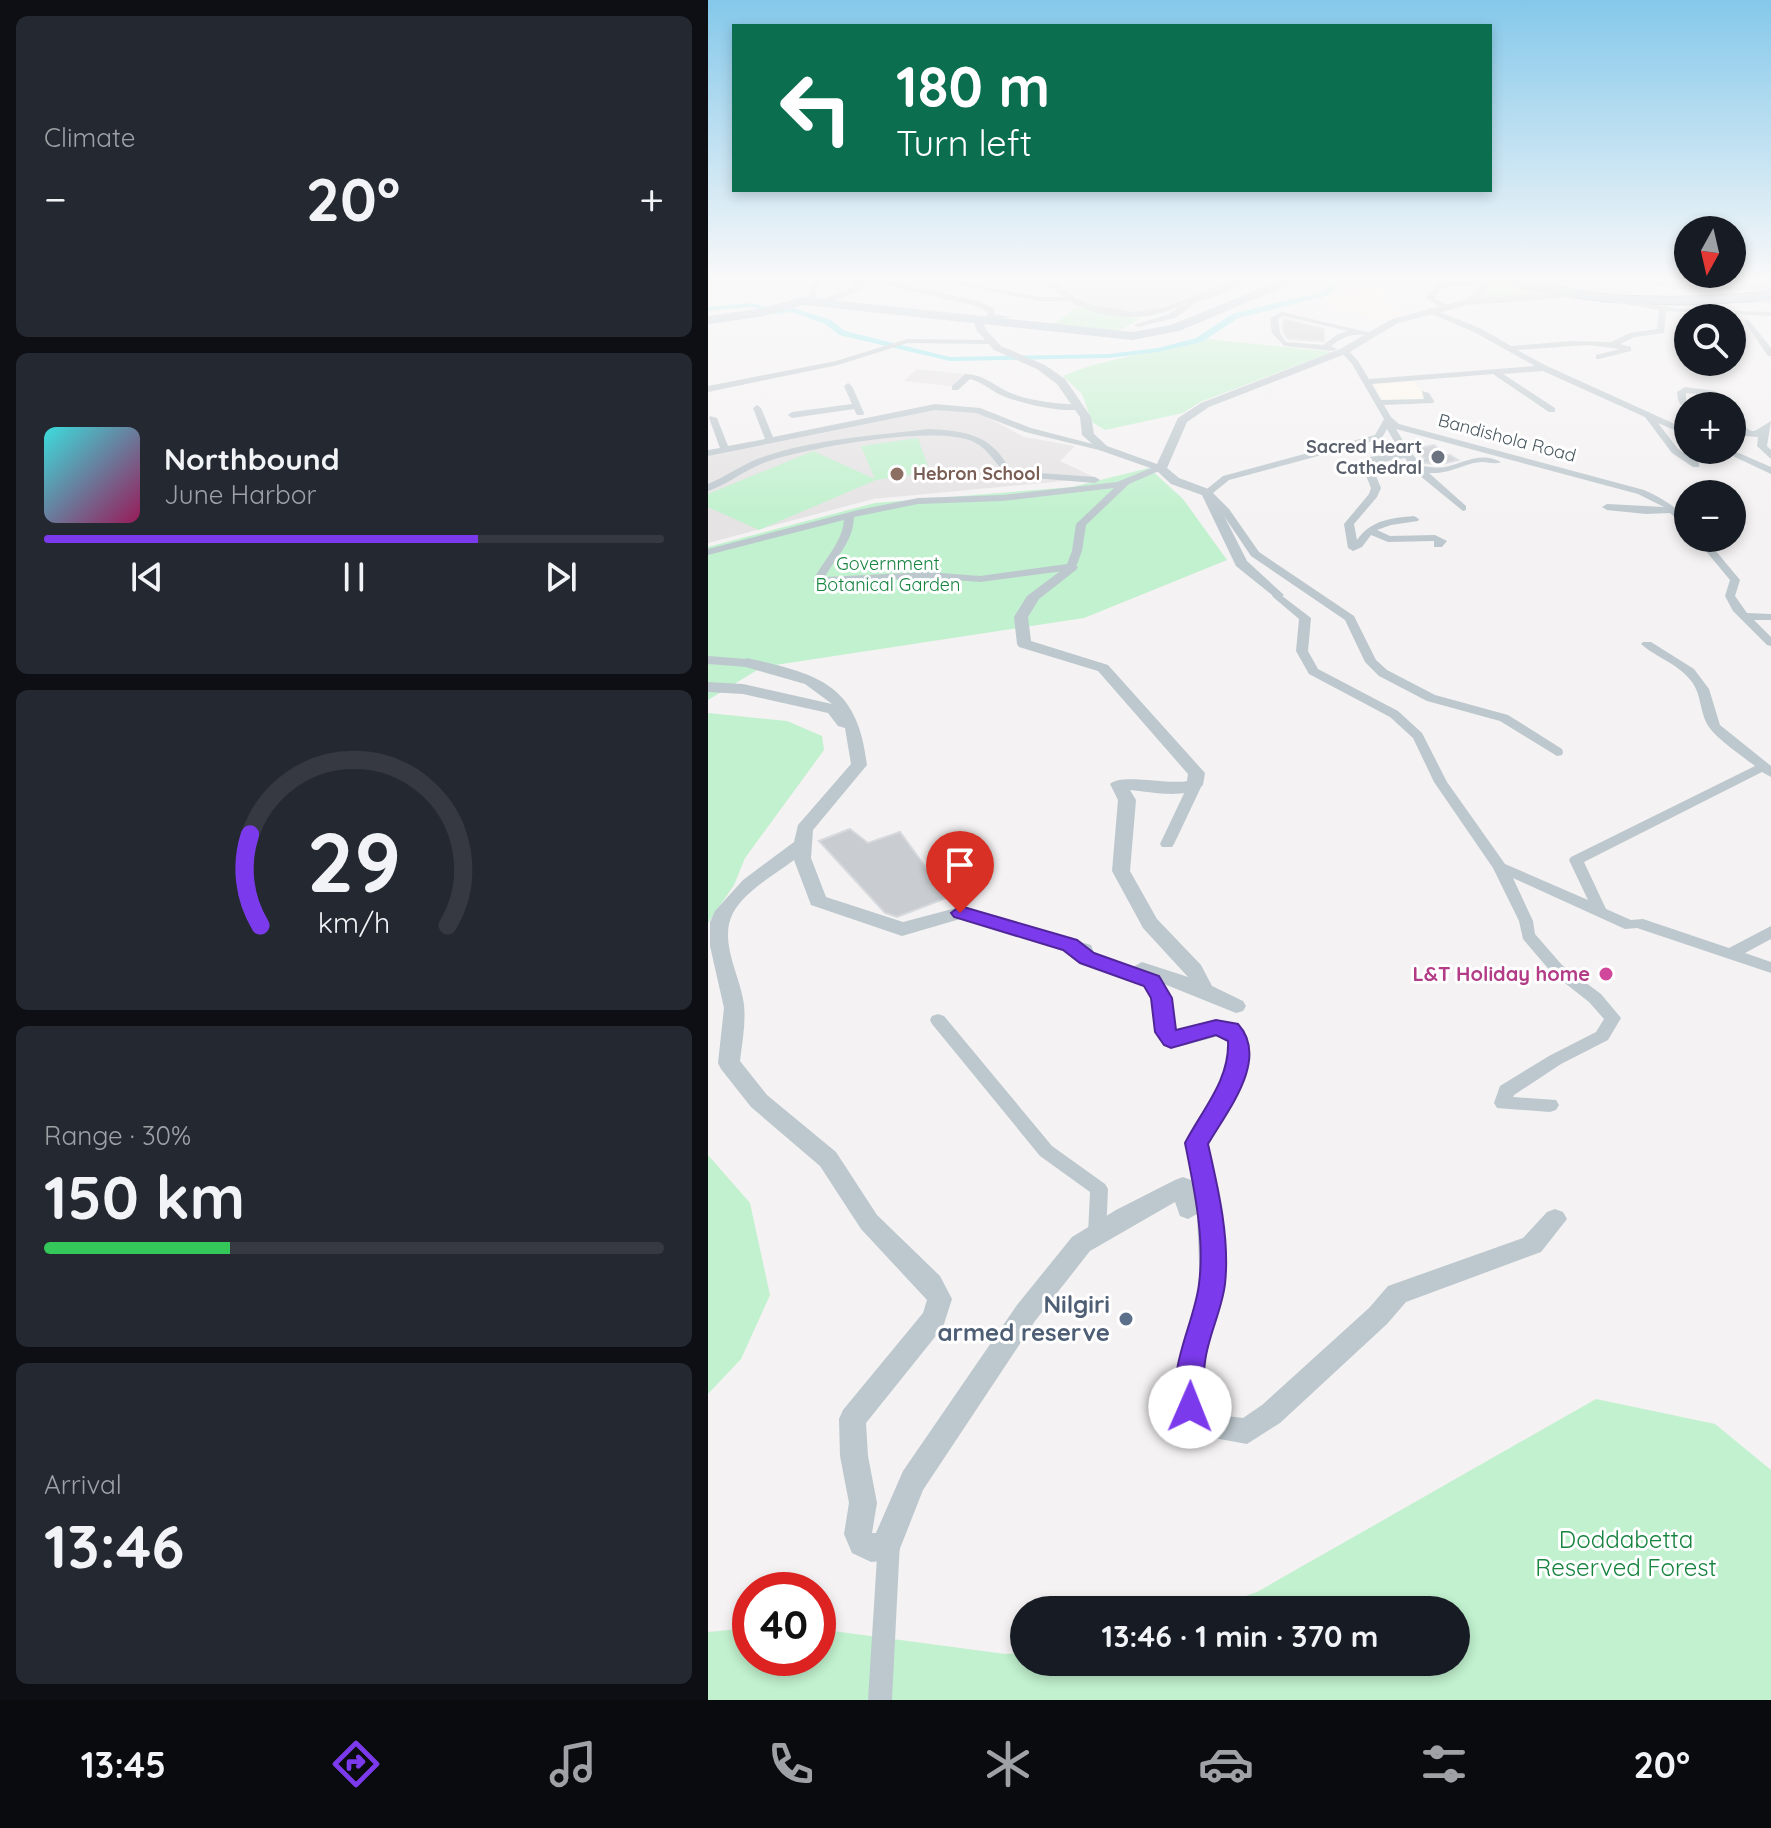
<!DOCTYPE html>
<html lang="en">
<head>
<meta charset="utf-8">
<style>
  body { margin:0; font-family:Quicksand,sans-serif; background:#242831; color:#f1f3f6; height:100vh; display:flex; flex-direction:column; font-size:30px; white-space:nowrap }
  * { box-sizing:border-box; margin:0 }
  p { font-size:26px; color:#9ea1a6 }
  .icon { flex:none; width:44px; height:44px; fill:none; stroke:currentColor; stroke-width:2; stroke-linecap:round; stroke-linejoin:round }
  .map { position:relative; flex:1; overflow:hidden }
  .details { display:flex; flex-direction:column; gap:16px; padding:16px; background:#0d0f14; width:708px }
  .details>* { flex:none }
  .banner { position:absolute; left:24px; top:24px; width:760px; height:168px; border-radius:0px; box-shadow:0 4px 12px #0003; background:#0b6e4f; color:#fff; overflow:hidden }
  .needle { width:52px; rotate:188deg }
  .controls { position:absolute; left:966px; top:216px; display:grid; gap:16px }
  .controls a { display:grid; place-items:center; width:72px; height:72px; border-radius:50%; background:#171b24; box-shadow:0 4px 12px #0003; font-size:40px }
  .speed { position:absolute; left:24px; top:1572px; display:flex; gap:16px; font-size:40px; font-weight:700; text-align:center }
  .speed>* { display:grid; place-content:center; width:104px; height:104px; border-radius:50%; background:#171b24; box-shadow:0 4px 12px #0003; line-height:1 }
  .speed .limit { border:12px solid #d22; background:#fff; color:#111 }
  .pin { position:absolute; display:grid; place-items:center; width:68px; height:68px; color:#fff; margin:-82px -34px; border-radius:50% 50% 50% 0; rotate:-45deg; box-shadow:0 0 8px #0007 }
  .pin .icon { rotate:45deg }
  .me { position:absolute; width:88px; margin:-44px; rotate:1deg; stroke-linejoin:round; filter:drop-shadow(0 0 6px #0008) }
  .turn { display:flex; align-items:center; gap:28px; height:168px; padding:0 32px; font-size:36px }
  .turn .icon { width:104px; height:104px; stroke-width:2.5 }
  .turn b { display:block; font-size:56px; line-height:68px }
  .big { font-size:60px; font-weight:700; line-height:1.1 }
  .details .card { flex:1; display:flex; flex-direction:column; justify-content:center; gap:12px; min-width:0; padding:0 28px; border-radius:12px; background:#242831 }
  .details .dial { align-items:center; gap:0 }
  .dial svg { height:208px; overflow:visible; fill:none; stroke:#363941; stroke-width:7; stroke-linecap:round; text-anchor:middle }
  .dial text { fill:#f1f3f6; stroke:none }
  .song { display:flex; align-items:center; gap:24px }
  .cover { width:96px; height:96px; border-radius:12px; background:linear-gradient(135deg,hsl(180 70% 55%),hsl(330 70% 35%)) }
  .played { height:8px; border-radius:4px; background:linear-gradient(90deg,#7c3aed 70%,#363941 70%) }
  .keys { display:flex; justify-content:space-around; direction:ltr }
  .heat { display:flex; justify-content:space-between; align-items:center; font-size:44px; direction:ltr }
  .charge { height:12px; border-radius:6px; background:linear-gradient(90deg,#34c759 30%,#363941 0) }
  .trip { position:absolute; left:302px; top:1596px; width:460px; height:80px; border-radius:40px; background:#171b24; box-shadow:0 4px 12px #0003; font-weight:700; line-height:80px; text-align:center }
  .menu { display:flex; height:128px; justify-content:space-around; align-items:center; background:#090b0e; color:#9ea1a6 }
  .menu .icon { width:56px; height:56px }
  .menu .selected { color:#7c3aed }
  .menu b { font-size:36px; color:#f1f3f6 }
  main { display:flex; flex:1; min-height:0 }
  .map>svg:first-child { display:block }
</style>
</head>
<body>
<main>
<section class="details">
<div class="card"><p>Climate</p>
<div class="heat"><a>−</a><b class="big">20°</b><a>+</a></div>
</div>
<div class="card">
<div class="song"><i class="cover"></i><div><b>Northbound</b><p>June Harbor</p></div></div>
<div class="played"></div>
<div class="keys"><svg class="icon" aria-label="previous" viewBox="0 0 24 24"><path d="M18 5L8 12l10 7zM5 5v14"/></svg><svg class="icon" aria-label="pause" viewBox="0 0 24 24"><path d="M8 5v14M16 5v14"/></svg><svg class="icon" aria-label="next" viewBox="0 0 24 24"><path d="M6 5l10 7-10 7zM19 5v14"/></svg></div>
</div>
<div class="card dial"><svg viewBox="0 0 100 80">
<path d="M14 69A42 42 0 1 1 86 69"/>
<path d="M14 69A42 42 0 0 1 10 34" stroke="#7c3aed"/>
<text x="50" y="56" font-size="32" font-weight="700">29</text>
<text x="50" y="72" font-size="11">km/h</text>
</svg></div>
<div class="card"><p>Range · 30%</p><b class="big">150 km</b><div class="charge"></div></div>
<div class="card"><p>Arrival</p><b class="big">13:46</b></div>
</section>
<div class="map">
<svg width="1063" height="1700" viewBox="0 0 1063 1700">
  <rect width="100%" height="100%" fill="#f4f2f2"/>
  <g fill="#fdf6ed">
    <polygon points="672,288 677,293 673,300 694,315 680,320 627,310 615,296"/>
    <polygon points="705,380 721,400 675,401 666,383"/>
  </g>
  <g fill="#e5e3e4">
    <polygon points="914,280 938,283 921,295 856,289 811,281"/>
    <polygon points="353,281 524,281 446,309 426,312 403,309 372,299"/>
    <polygon points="208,369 256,374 244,386 196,381"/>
    <polygon points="244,407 266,410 316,437 367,446 352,461 388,478 165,499 0,543 0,455 167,419"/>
  </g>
  <g fill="#c1f1ce">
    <polygon points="777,281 807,281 806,285 845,294 765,301 779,294"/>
    <polygon points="369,307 432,319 409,332 345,324"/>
    <path d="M500 339 624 352 492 402 475 413 397 430 384 422 374 394 355 376C401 356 452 353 500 339Z"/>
    <polygon points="210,438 222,472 168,480 51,530 0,507 0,494 105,451 167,479 153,446"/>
    <polygon points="441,468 475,499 519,560 376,618 54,667 0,700 0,547 167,503 364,487"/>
    <polygon points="0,713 79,721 114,736 116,750 37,858 26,885 0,923"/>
    <polygon points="0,1155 42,1203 62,1295 33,1359 0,1394"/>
    <polygon points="888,1399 1007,1424 1063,1470 1063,1700 0,1700 0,1632 42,1628 42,1658 110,1658 110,1629 297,1654 316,1653 316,1662 748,1662 748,1610 499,1610 549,1592"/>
  </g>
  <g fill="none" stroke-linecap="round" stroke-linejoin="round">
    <polygon fill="#8ee6ee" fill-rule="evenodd" points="626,280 634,280 619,296 530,318 494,342 450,352 401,358 242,361 131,335 117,324 84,312 67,314 45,307 0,311 0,307 45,303 67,310 85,308 123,320 137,331 242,357 401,354 450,348 488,338 524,314 613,292"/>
  </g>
  <g fill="#c9cdd1" stroke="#d6d9dd" stroke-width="2">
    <polygon points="576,319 616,329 616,341 580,339 575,332"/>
    <polygon points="726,445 737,455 742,455 750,460 734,464 716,463 712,459 716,458 706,449"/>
    <polygon points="142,829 160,843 192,832 227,880 245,877 254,892 189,917 177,913 111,841"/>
  </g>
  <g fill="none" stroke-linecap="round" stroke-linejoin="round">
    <defs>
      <path id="trunk" d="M797 280C830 280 863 291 895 294 951 299 1007 297 1063 291V299C991 307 917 307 845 294 829 291 810 288 797 280Z"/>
    </defs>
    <use href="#trunk" stroke="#7496ac" stroke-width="2"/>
    <g fill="#bdc8ce" fill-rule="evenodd">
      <polygon points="112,280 106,301 99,303 105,281"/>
      <polygon points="143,280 177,280 273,302 287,309 286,314 303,317 277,321 280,312 268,306 174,284 154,285 152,290 119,304 113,304 113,300 146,287 147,284"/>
      <polygon points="229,280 246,280 330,297 360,297 364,299 360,301 330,301"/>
      <polygon points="733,282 774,282 778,284 774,286 738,286 726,298 740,305 741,307 737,309 717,298"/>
      <polygon points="1042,296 1063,299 1063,303 1039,300 1038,298"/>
      <path d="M896 297 973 309 1063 312V316L958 311 956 333 927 337 912 344 923 347V351L891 359H888V355L912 349 879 345 809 350 839 366 980 430V436L950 423 970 449 991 463V467H985L964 453 937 417 835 371 795 374 847 408V412H841L785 374 664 384 673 400 716 399 714 391 721 393 726 401 725 403 676 405 683 417 691 424 936 490C954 498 966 506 980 519V528L962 513 938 514 899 510 894 507 899 504 956 507 930 494 688 429 698 446 714 466C723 467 733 469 741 466 760 461 774 452 793 462 786 465 782 462 774 462 755 463 745 474 721 473L758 506V510L755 511 706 471 697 458 663 464 673 488 669 497 646 524 649 540C663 520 683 518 706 516L711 519 710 521 683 525 669 530 682 536 727 535 739 541 734 547H726V541L680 542 663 535 654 547 645 551 640 548 636 524 661 494 663 488 653 463 661 457 693 453 679 429 673 439 521 480 505 493 521 509 551 552 646 616 668 660 679 670 727 695 800 715 854 749 855 752 854 755 849 756 792 721 719 701 671 676 657 662 637 620 543 556 514 513 494 493 515 476 667 435 676 419 644 364 632 351 633 349H639L650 361 661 379 827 366 766 332 719 312 718 310 722 308 772 328 803 346 863 341 903 342 922 333 949 329 951 310 899 301H896Z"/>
      <polygon points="485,298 492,300 467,318 430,327 426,325 461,314"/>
      <path d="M574 312 667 334 663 336C647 332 636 336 623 346L629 349 625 351 576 346 564 333 562 318ZM575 316 640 331 630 334 615 345 578 342 572 333 570 319Z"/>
      <polygon points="1040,319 1063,348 1063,356 1060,356 1036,321"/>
      <polygon points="199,339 280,340 284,342 280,344 200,343 130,365 0,392 0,386 128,361"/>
      <path d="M257 374C276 374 286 386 303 393 324 402 348 403 371 405L375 408C360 415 312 403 295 396 283 391 275 382 262 379L250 390H244V386Z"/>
      <polygon points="140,383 144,386 156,413 155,415 149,415 146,409 84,418 80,415 84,412 144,404 136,386"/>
      <polygon points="977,387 1007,391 1019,406 1010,406 1001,395 978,393 978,400 982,406 980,406 980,413 977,412 970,400 969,392"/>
      <polygon points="227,404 272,408 323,428 400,448 395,451 317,432 268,413 227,410 0,456 0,450 12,448 1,418 2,416 9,418 20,446 57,439 45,408 49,405 53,408 65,437"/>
      <path d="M1024 419C1050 432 1037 437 1063 421L1059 446 1063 450V459L1049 446 1050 437 1037 436 1024 426Z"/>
      <path d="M220 429C244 430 272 432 289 451 295 458 299 465 306 471L387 477 392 480 387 483 301 476C288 466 282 450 266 442 229 424 100 448 61 461 39 468 21 484 0 491V484C17 477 32 466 49 459 103 439 164 436 220 429Z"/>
      <polygon points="1012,450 1024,450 1063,467 1063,474"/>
      <path d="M448 466 451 467V471L421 484 378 525 374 551 368 567 363 570 272 582 220 578 106 583 105 581C115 560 134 544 136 520L0 555V549L150 510 210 498 294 495 409 482ZM406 488 368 524 364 551 359 564 272 576 220 572 117 577C128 556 145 543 146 517L210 504 294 501Z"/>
      <polygon points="987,538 997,538 1032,580 1027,596 1039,613 1063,614 1063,620 1046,620 1063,637 1063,646 1059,645 1025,611 1017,596 1022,580"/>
      <path d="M569 592 603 618 600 651 610 669 690 711 714 733 739 782 797 864 880 900 861 860 863 857 1047 766C1033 755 1007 738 999 724 992 711 993 694 984 682 971 664 949 658 933 644L935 642H943L986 669 1001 689 1012 725 1063 766V777L1054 772 876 862 898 909 923 920 935 919 1021 948 1063 926V939L1037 953 1063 962V973L929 928 917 929 805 878 825 921 827 934 854 965 893 994 913 1018 900 1040 853 1064 806 1095 805 1097 848 1100 851 1105 848 1110 842 1112 789 1108 786 1103 792 1086 841 1056 888 1032 896 1019 881 1002 844 973 815 939 811 921 785 868 726 782 705 738 682 717 601 674 588 651 591 619 565 597 564 595Z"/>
      <polygon points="0,656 39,659 45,663 39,667 0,664"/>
      <polygon points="487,781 494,785 466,844 464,847 454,847 452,844 480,785"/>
      <polygon points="230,1014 236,1016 344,1146 397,1184 400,1189 398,1234 396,1240 389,1242 382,1240 380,1234 382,1192 332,1156 224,1024 222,1020 224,1016"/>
      <polygon points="181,1530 189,1533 192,1541 184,1700 160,1700 170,1541 173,1533"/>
    </g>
    <g fill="#bdc8ce" fill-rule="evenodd">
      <path d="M335 280H345L366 297 381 304 425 312 453 308 527 280H540C524 291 502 300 483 302 473 303 464 311 454 313 412 324 365 313 335 280Z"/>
      <polygon points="768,280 778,280 779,292 771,298 868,291 873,294 868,297 760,305 690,323 640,353 501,407 479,422 459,468 471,478 503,490 539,561 576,595 569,599 528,566 494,495 463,484 448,470 391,450 374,435 372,417 349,384 329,369 286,350 269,331 264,318 272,316 279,331 293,346 337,365 357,379 383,417 386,434 399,446 449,464 470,418 493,403 632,349 684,319 757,300 769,291"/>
      <polygon points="918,280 1063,284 1063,290 980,290"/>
      <path d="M363 563 370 567 368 570 331 599 320 617 323 641 400 665 497 773 495 785C478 800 444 792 422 790L428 800 422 871 449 919 493 965 504 986 535 1001 538 1006 535 1011 528 1013 456 984 464 998 468 1031C494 1025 512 1015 536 1030 555 1065 517 1114 499 1144L511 1190 516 1285 496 1362 495 1401 511 1415 535 1418 554 1405 661 1308 680 1286 815 1238 839 1212 847 1209 855 1212 859 1219 833 1252 698 1302 679 1324 572 1423 539 1444 495 1436 473 1416 469 1407 470 1362 492 1285 489 1214 480 1219 472 1216 467 1202 382 1251 327 1321 215 1490 191 1551 173 1561 163 1562 144 1553 136 1534 141 1503 132 1456 131 1419 135 1410 215 1313 219 1300 153 1229 112 1166 43 1107 13 1069 10 1063 16 1008 2 946V922L7 911 35 880 86 842 90 825 143 764 137 728 130 726 120 713 35 694 0 692V682L35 684 124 704 97 684 34 666 31 663 39 658C111 674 150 684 159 765L105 830 103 858 118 897 195 922 252 907 383 945 386 953 425 967 434 962 480 977 435 928 404 871 410 800 402 784C413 773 460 785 479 781L480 774 390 671 311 647 309 644 306 617 319 596ZM86 860 103 905 194 936 252 919 358 951 372 963 437 986C448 1005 444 1027 456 1046L470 1047 511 1036 519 1040C528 1076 492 1113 477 1143L487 1190 483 1180 475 1177 467 1180 408 1210 364 1237 309 1305 195 1471 168 1533H164L169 1503 160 1456 158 1423 235 1327 244 1299 232 1276 169 1215 128 1152 59 1095 32 1061C34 1043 38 1024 36 1005 33 977 10 941 25 913 37 891 66 875 86 860Z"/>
    </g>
    <polygon fill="#b1c5d0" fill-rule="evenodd" points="574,280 592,280 471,331 424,340 96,305 51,317 0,324 0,316 50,309 96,297 424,332 463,325"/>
    <use href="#trunk" fill="#9db8c8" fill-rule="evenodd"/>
  </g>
  <linearGradient id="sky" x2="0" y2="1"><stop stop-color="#84c8ea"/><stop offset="0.54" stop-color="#faf9f9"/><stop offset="1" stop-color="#faf9f9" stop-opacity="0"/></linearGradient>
  <rect width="1063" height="518" fill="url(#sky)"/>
  <path fill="#7c3aed" stroke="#51269a" stroke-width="2" d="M252 906 369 940 386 953 451 976 464 998 468 1030 508 1020 530 1024C562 1059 519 1111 500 1144 510 1188 522 1238 517 1284 514 1310 500 1336 497 1362 494 1380 500 1399 492 1416L482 1420 473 1416C455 1374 486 1326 491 1284 497 1238 486 1188 477 1143 494 1110 522 1080 520 1041L508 1035 463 1048 456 1045 447 1032 443 998 436 986 372 963 355 950 246 917 243 913Z"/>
  <circle fill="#6b7280" stroke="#fff" stroke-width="3" cx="730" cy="457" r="8"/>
  <circle fill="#8d6e63" stroke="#fff" stroke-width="3" cx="189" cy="474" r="8"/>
  <circle fill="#d1479c" stroke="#fff" stroke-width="3" cx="898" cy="974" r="8"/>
  <circle fill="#5c6f8a" stroke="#fff" stroke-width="3" cx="418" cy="1319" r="8"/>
  <g text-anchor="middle" stroke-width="6" stroke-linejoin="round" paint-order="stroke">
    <g font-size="18" fill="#495860" stroke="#fff">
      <text transform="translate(799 438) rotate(15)" y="6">Bandishola Road</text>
    </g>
    <g font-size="18" font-weight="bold" fill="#5b616d" stroke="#fff" text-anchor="end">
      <text x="714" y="453">Sacred Heart<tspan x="714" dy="21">Cathedral</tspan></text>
    </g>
    <g font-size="18" font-weight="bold" fill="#785e54" stroke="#fff" text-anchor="start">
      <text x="205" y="480">Hebron School</text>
    </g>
    <g font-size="18" fill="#178440" stroke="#fff">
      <text x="180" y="570">Government<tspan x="180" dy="21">Botanical Garden</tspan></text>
    </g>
    <g font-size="20" font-weight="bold" fill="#b23c85" stroke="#fff" text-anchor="end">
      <text x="882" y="981">L&amp;T Holiday home</text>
    </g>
    <g font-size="24" font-weight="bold" fill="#4e5e75" stroke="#fff" text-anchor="end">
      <text x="402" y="1313">Nilgiri<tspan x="402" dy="28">armed reserve</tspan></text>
    </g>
    <g font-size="24" fill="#178440" stroke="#fff">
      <text x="918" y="1548">Doddabetta<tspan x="918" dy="28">Reserved Forest</tspan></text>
    </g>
  </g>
</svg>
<div class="controls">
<a><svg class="needle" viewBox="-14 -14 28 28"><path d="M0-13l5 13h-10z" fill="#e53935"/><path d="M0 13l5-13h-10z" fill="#9ea1a6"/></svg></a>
<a><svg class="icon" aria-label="search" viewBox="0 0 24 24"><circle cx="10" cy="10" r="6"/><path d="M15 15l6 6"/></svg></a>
<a>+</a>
<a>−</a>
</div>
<div class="speed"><div class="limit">40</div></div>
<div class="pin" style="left:252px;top:913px;background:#d93025"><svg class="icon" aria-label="arrive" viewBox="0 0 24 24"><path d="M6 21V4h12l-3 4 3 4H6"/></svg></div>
<svg class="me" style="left:482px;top:1407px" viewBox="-20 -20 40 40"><circle r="19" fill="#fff"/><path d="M0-13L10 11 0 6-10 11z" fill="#7c3aed"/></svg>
<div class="trip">13:46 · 1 min · 370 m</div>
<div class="banner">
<div class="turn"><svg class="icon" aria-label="left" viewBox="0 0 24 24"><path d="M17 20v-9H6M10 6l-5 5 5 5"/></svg><div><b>180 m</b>Turn left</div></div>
</div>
</div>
</main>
<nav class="menu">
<b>13:45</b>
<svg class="icon selected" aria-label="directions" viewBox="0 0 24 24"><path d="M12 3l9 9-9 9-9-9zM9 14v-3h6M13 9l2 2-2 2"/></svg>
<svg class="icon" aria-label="music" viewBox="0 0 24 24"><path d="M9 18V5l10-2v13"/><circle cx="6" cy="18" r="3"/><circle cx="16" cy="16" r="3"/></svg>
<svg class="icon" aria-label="phone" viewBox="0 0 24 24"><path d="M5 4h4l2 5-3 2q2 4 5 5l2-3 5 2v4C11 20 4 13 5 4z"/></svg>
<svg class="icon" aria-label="climate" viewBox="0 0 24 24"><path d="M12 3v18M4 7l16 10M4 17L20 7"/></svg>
<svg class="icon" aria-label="car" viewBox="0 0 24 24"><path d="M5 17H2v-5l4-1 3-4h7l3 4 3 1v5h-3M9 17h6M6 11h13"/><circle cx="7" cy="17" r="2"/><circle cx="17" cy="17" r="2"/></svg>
<svg class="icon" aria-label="filters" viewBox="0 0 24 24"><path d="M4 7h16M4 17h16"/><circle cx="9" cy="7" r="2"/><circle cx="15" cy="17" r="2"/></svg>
<b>20°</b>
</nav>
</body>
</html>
